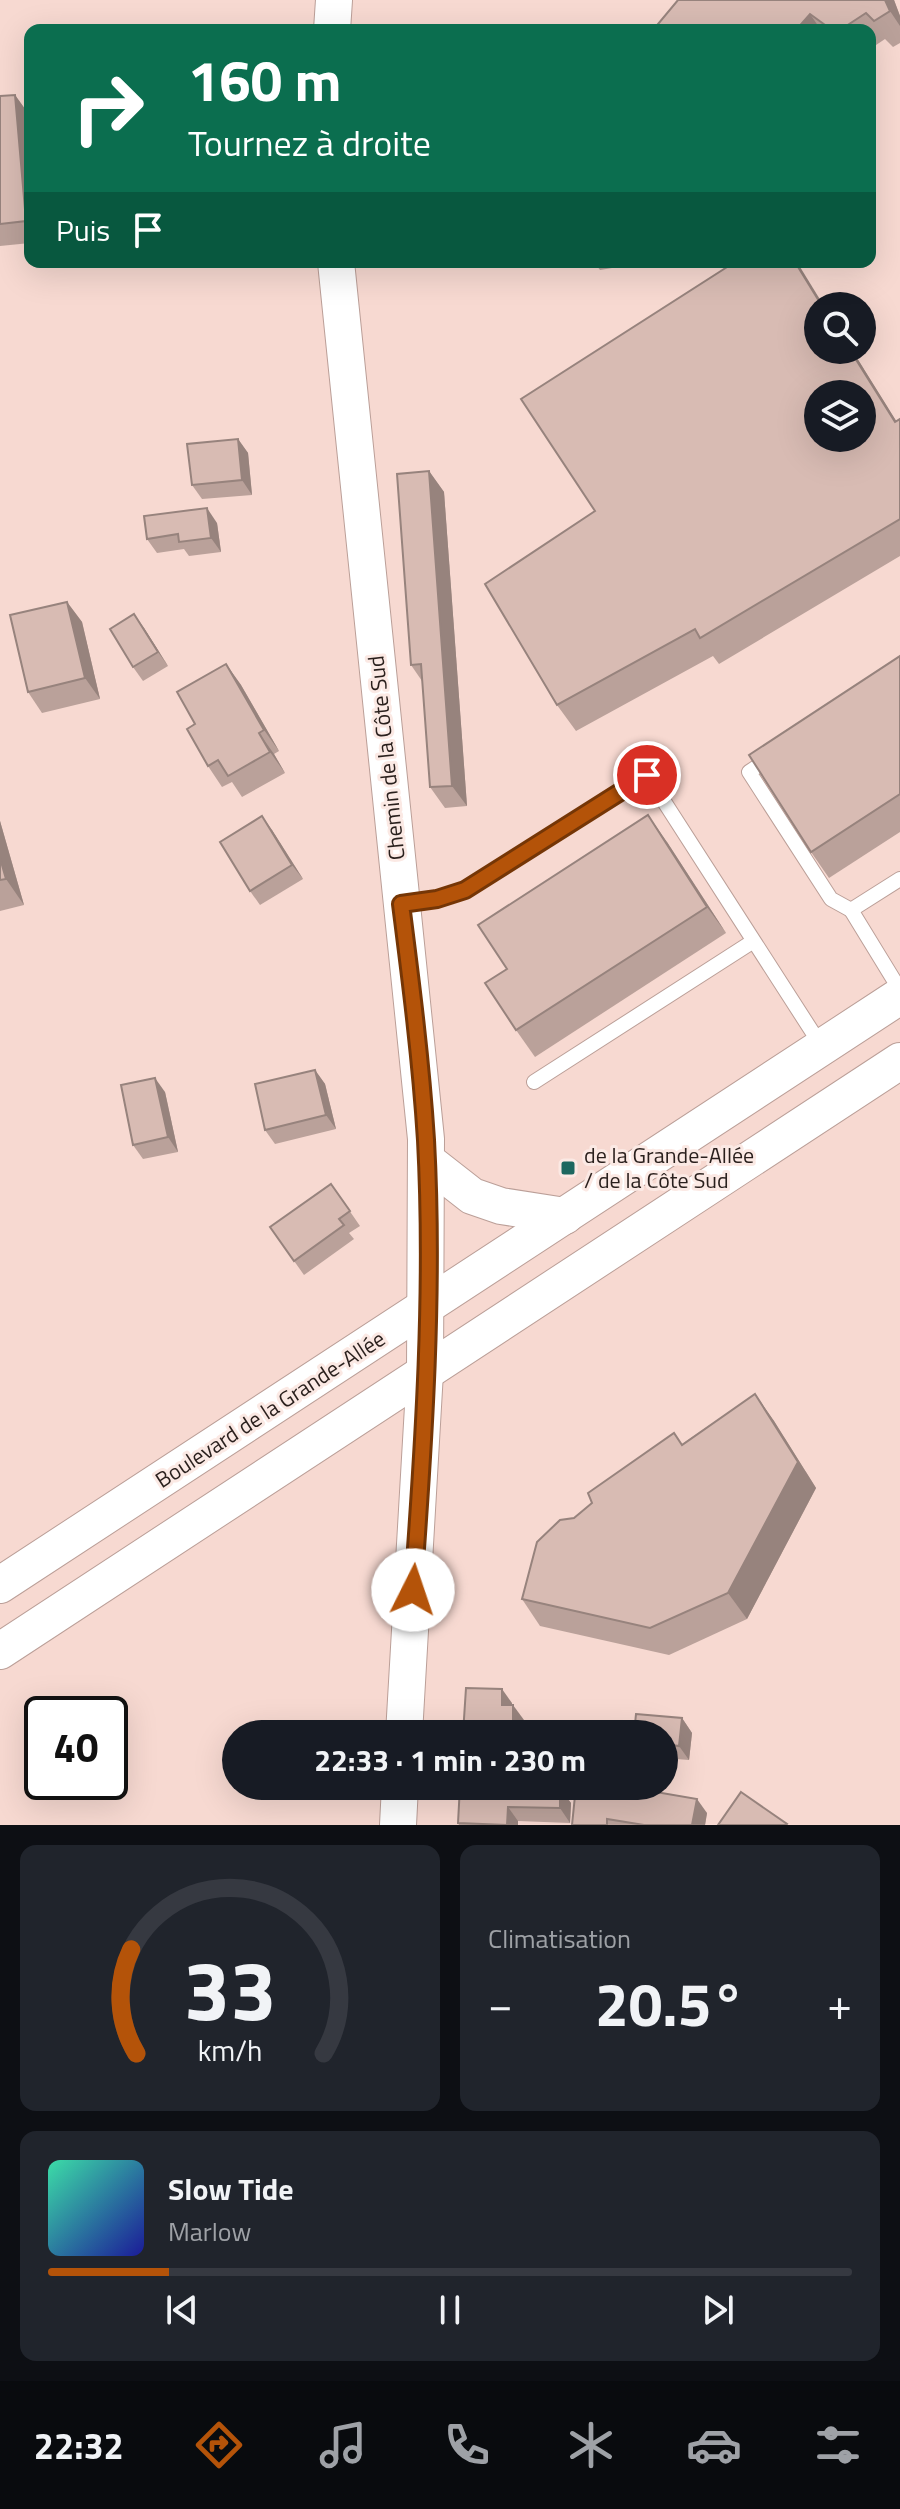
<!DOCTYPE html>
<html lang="fr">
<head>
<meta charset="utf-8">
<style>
  body { margin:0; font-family:"Titillium Web",sans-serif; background:#20242c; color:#f1f3f6; height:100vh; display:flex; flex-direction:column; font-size:30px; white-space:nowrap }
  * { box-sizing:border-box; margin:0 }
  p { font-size:26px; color:#9ea1a6 }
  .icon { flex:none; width:44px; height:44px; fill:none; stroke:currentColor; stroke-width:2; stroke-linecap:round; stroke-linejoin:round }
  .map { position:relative; height:1825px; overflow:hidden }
  .sheet { display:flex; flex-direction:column; gap:20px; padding:20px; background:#0d0f14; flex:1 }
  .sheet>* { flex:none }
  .banner { position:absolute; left:24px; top:24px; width:852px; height:244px; border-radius:16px; box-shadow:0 8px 32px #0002; background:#0b6e4f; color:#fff; overflow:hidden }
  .buttons { position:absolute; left:804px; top:292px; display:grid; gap:16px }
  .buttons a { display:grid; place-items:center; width:72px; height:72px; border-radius:50%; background:#171b24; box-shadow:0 8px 32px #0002; font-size:40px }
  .speed { position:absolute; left:24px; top:1696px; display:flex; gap:16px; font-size:40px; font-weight:700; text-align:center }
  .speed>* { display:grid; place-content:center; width:104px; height:104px; border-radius:50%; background:#171b24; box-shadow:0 8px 32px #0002; line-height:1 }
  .speed .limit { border:4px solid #111; border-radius:12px; background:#fff; color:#111 }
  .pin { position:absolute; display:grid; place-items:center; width:68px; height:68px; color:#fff; margin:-34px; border:4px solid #fff; border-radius:50%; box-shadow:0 2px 8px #0007 }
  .me { position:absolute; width:88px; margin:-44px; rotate:4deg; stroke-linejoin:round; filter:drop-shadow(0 0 6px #0008) }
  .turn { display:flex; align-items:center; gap:28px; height:168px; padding:0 32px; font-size:36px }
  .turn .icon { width:104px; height:104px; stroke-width:2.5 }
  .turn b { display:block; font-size:56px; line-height:68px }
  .then { display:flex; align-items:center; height:76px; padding:0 32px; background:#0003; gap:16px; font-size:30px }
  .big { font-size:60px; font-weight:700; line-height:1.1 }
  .sheet .card { flex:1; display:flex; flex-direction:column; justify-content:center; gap:12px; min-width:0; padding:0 28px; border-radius:16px; background:#20242c }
  .sheet .dial { align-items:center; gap:0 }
  .dial svg { height:208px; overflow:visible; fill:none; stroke:#363941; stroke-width:7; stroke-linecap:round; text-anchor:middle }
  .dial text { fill:#f1f3f6; stroke:none }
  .song { display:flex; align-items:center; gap:24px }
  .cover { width:96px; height:96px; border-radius:12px; background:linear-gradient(135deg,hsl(160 70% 55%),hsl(240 70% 35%)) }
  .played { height:8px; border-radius:4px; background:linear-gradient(90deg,#b45309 15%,#363941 15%) }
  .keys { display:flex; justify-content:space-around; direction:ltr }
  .heat { display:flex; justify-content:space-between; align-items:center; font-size:44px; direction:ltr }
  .sheet .tiles { flex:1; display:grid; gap:20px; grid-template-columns:1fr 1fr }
  .card:last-child { grid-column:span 2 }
  .trip { position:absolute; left:222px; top:1720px; width:456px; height:80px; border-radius:40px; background:#171b24; box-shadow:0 8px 32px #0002; font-weight:700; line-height:80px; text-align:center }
  .tab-bar { display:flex; height:128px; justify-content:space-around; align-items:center; background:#090b0e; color:#9ea1a6 }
  .tab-bar .icon { width:56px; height:56px }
  .tab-bar .selected { color:#b45309 }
  .tab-bar b { font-size:36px; color:#f1f3f6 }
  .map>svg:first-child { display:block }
</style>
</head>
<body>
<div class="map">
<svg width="900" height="1825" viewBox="0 0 900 1825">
  <rect width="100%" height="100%" fill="#f7d9d1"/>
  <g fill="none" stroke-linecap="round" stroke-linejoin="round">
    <defs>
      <g id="service">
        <polyline points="770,758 749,772 831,899 851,910"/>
        <polyline points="900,879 851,910 900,990"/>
        <polyline points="402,904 437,899 465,890 647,775 822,1047"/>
        <polyline points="534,1082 752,942"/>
      </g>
      <g id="tertiary">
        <polyline points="332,30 334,0"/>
        <polyline points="336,262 426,1139 425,1372 404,1734"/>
        <polyline points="426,1160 472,1196 501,1206 565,1216"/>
        <polyline points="0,1585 900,996"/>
        <polyline points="0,1651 900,1061"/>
        <polyline points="398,1825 400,1786"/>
      </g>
    </defs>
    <use href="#service" stroke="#bb9f98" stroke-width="16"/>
    <use href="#tertiary" stroke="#bb9f98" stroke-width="38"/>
    <use href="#service" stroke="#fff" stroke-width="14"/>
    <use href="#tertiary" stroke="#fff" stroke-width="36"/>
  </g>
  <g fill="#baa19a">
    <polygon points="678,0 894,0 900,16 900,43 893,47 885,39 870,49 870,30 653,30"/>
    <polygon points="15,95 30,116 30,243 0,246 0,96"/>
    <polygon points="594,262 648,262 600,270"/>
    <polygon points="818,350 852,350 896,421 900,418 900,556 719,664 713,656 576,731 557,705 595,511"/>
    <polygon points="238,439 248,453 252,495 202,499 192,485"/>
    <polygon points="429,471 444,492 467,806 445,808 430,787 422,681 411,665"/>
    <polygon points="217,523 221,552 189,556 184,549 157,553 147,539"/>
    <polygon points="67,602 82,622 100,699 42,713 28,692"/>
    <polygon points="144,628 168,666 143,681 133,667"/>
    <polygon points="900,656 900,832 829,878 811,852"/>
    <polygon points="226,664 241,685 279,751 274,754 285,773 242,797 232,782 222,787 208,766 195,724"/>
    <polygon points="0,821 24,905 0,911"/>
    <polygon points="272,830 303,879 260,905 250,891"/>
    <polygon points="667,842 726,933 535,1057 516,1030 507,969"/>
    <polygon points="315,1070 325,1084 336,1129 275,1144 265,1130"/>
    <polygon points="165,1092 178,1152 143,1159 133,1145"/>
    <polygon points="331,1184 360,1226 349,1233 354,1239 304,1275 270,1227"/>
    <polygon points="755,1394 774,1421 816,1488 747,1619 669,1655 540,1626 522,1599 574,1518"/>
    <polygon points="682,1718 692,1733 689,1760 664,1758 664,1734"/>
    <polygon points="576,1786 707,1813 705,1825 572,1825"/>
    <polygon points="560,1789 571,1803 570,1823 518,1821 518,1825 459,1825 458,1823"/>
  </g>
  <g fill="#97837d">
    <polygon points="885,0 894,0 900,16 900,26 890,11"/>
    <polygon points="810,14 821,30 796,30"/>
    <polygon points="15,95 30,116 30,228 26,221"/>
    <polygon points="795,262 797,262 824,306 822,306"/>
    <polygon points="850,350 852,350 900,427 900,429"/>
    <polygon points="238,439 248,453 252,495 242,480"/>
    <polygon points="429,471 444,492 467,806 452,786"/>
    <polygon points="207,508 217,523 221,552 211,538"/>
    <polygon points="67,602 82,622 100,699 85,678"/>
    <polygon points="134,614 144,628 168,666 158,652"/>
    <polygon points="226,664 241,685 279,751 264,730"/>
    <polygon points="259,733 274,754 285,773 270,752"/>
    <polygon points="648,815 667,842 726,933 707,907"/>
    <polygon points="262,816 272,830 303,879 292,865"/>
    <polygon points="0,821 24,905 6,879 0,858"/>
    <polygon points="315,1070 325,1084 336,1129 326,1115"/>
    <polygon points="155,1078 165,1092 178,1152 168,1137"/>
    <polygon points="755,1394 774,1421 816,1488 747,1619 728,1593"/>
    <polygon points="502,1689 512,1703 512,1719 502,1705"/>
    <polygon points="513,1705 524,1720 523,1734 513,1734"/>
    <polygon points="682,1718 692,1733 689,1760 679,1746"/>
    <polygon points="560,1789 571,1803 570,1823 560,1808"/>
    <polygon points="697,1799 707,1813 705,1825 692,1825"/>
    <polygon points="508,1807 518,1821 518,1825 507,1825"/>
  </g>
  <g fill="#d8bbb3" stroke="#97837d" stroke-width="2" fill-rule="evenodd">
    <polygon points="678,0 885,0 890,11 874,21 866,13 840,30 832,30 810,14 796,30 653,30"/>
    <polygon points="15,95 26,221 0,224 0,96"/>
    <path d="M735 262H795L822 306H818V350H850L895 422 900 419V519L700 638 695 629 557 705 485 584 595 511 521 399ZM818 394H862V438H818Z"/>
    <polygon points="238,439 242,480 192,485 187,444"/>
    <polygon points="429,471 452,786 430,787 421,664 411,665 397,474"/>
    <polygon points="207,508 211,538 179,542 178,534 147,539 144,516"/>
    <polygon points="67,602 85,678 28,692 10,615"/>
    <polygon points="134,614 158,652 133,667 110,629"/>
    <polygon points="900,656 900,794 811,852 749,755"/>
    <polygon points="226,664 264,730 259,733 270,752 228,776 218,760 208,766 187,729 195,724 177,692"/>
    <polygon points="648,815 707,907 516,1030 485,983 507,969 478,925"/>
    <polygon points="262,816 292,865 250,891 220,842"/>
    <polygon points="0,858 6,879 0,880"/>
    <polygon points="315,1070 326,1115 265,1130 255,1084"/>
    <polygon points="155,1078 168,1137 133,1145 121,1085"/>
    <polygon points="331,1184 350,1211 339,1219 344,1225 294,1261 270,1227"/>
    <polygon points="755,1394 798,1462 728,1593 650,1628 522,1599 537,1542 560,1520 574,1518 592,1503 588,1493 674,1433 682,1445"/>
    <polygon points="466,1688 502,1689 502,1705 513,1705 513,1734 463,1734"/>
    <polygon points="636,1714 682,1718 679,1746 664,1744 664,1734 634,1734"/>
    <polygon points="460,1786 515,1786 560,1789 560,1808 508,1807 507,1825 458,1823"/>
    <polygon points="576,1786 621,1786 697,1799 692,1825 644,1825 607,1819 607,1825 572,1825"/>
    <polygon points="741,1792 787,1824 786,1825 718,1825"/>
  </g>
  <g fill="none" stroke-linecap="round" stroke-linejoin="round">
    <defs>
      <path id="route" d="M413 1590C424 1441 434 1289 426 1140 421 1061 411 982 401 904L437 899 465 890 647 775"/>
    </defs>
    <use href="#route" stroke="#753606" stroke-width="20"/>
    <use href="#route" stroke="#b45309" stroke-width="14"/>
  </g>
  <rect fill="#1d675f" stroke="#fbe9e4" stroke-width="3" x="560" y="1160" width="16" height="16" rx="4"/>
  <g text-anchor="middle" stroke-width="6" stroke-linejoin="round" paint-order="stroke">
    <g font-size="22" fill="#291f1c" stroke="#fbe9e4">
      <text transform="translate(386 758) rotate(-96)" y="8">Chemin de la Côte Sud</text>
      <text transform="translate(270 1409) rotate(-33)" y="8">Boulevard de la Grande-Allée</text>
    </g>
    <g font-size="22" fill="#291f1c" stroke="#fbe9e4" text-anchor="start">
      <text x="584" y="1163">de la Grande-Allée<tspan x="584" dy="25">/ de la Côte Sud</tspan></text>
    </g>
  </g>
</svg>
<div class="buttons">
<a><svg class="icon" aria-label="search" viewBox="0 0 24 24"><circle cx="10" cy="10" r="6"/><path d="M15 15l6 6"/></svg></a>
<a><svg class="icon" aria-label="layers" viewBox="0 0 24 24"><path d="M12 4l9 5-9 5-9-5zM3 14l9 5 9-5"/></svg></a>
</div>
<div class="speed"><div class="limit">40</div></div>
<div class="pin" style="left:647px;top:775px;background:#d93025"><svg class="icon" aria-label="arrive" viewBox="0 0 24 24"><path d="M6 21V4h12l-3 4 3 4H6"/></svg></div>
<svg class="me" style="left:413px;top:1590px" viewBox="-20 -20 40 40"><circle r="19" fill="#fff"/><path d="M0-13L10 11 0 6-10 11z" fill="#b45309"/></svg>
<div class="trip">22:33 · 1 min · 230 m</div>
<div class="banner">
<div class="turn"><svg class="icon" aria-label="right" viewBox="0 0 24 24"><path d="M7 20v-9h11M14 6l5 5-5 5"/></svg><div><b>160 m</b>Tournez à droite</div></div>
<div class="then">Puis<svg class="icon" aria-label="arrive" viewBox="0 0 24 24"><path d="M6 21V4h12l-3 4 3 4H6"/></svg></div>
</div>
</div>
<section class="sheet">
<div class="tiles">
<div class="card dial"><svg viewBox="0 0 100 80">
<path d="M14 69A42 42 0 1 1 86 69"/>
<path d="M14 69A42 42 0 0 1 12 29" stroke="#b45309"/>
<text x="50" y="56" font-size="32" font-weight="700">33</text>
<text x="50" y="72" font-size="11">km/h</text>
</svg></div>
<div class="card"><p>Climatisation</p>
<div class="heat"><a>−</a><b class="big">20.5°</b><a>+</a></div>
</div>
<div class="card">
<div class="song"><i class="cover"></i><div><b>Slow Tide</b><p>Marlow</p></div></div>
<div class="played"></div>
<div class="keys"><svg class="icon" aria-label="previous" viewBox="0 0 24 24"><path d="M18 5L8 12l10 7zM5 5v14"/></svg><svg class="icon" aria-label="pause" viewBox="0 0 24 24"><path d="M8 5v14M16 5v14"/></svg><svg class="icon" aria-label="next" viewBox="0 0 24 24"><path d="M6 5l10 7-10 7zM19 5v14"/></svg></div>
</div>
</div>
</section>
<nav class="tab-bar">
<b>22:32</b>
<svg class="icon selected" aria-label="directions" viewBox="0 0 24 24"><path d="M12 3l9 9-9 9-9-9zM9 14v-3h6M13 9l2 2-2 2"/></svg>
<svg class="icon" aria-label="music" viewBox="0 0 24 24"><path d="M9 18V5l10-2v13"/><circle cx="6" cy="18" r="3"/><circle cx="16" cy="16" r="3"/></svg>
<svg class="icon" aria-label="phone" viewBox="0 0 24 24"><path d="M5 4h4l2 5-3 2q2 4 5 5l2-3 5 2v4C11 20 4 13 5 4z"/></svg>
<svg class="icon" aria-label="climate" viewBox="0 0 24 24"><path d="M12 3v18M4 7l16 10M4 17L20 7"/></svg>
<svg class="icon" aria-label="car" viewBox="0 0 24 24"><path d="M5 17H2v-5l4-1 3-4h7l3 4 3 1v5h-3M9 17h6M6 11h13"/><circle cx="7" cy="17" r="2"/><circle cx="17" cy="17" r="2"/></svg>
<svg class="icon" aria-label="filters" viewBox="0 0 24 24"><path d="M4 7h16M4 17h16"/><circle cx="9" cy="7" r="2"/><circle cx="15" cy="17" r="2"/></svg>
</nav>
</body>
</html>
